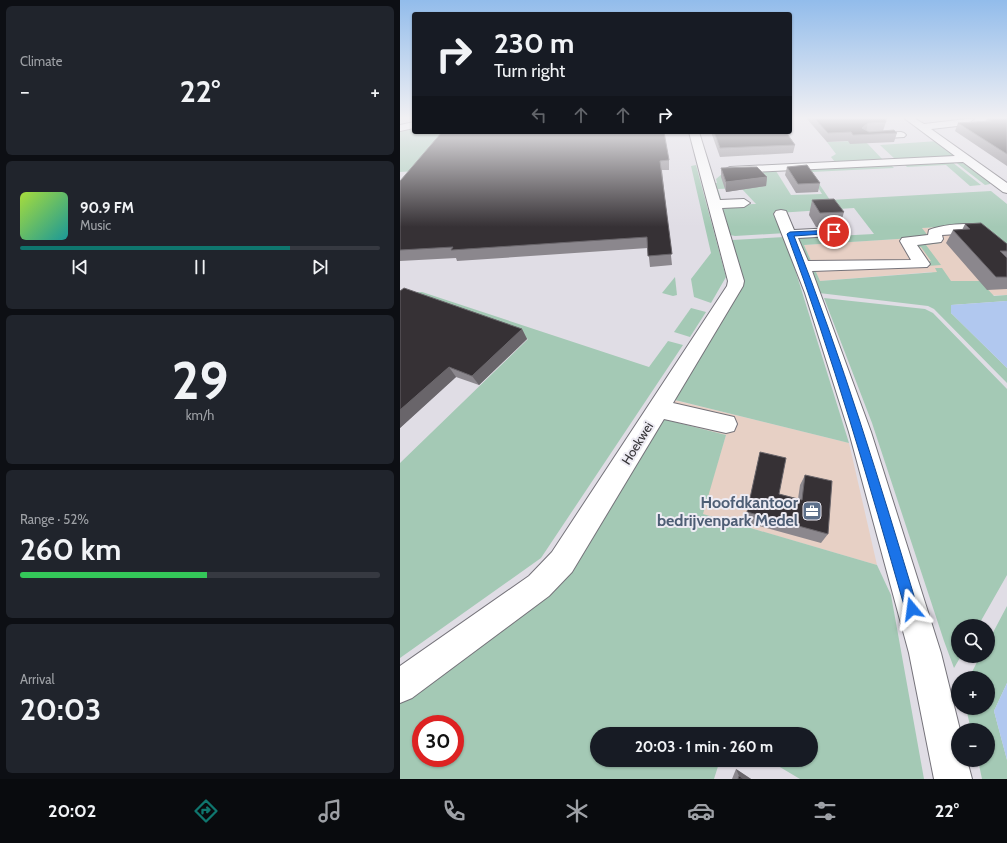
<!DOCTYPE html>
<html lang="en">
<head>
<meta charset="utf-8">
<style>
  body { margin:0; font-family:Cabin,sans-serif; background:#20242c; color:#f1f3f6; height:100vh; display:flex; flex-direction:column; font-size:15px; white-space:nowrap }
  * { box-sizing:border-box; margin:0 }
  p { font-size:13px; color:#9ea1a6 }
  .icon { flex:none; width:22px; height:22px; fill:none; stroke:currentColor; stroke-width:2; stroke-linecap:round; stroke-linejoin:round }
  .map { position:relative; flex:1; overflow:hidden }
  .side { display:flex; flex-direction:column; gap:6px; padding:6px; background:#0d0f14; width:400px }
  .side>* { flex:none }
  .guide { position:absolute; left:12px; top:12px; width:380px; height:122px; border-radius:4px; box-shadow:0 1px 3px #0004; background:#171b24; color:#f1f3f6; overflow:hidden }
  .buttons { position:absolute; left:551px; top:619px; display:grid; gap:8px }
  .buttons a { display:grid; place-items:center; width:44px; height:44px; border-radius:50%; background:#171b24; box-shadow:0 1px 3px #0004; font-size:20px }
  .speed { position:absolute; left:12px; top:715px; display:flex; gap:8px; font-size:20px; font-weight:700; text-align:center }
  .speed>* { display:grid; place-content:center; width:52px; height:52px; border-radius:50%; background:#171b24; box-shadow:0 1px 3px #0004; line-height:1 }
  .speed .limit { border:6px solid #d22; background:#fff; color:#111 }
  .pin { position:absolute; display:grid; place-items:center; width:34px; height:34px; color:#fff; margin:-17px; border:2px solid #fff; border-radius:50%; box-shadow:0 1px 4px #0007 }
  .me { position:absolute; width:44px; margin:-22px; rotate:344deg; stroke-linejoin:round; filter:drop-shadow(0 0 3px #0008) }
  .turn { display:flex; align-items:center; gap:14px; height:84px; padding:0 16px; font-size:18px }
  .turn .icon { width:52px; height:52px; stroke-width:2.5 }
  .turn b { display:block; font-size:28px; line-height:34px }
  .lanes { display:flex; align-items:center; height:38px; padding:0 16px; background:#0003; justify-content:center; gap:20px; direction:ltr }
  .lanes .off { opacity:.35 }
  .big { font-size:30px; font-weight:800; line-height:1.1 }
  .side .tile { flex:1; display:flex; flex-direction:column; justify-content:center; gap:6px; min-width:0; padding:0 14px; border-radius:6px; background:#20242c }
  .side .dial { align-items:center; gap:0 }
  .dial b { font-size:52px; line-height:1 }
  .song { display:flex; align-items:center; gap:12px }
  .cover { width:48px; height:48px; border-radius:6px; background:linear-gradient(135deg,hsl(80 70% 55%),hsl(180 70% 35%)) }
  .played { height:4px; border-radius:2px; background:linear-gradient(90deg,#0f766e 75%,#363941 75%) }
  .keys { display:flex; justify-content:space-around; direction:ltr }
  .heat { display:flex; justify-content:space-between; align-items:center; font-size:22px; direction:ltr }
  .charge { height:6px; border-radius:3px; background:linear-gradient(90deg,#34c759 52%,#363941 0) }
  .trip { position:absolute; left:190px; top:727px; width:228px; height:40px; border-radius:20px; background:#171b24; box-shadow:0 1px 3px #0004; font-weight:800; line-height:40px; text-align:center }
  .dock { display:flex; height:64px; justify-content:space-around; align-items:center; background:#090b0e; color:#9ea1a6 }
  .dock .icon { width:28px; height:28px }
  .dock .current { color:#0f766e }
  .dock b { font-size:18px; color:#f1f3f6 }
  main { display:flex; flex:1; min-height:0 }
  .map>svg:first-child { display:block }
</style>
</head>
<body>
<main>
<section class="side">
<div class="tile"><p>Climate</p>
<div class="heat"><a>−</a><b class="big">22°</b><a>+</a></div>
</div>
<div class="tile">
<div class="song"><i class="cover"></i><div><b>90.9 FM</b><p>Music</p></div></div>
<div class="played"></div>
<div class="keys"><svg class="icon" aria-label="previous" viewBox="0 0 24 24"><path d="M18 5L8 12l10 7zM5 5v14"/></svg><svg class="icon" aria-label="pause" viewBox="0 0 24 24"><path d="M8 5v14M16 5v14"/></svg><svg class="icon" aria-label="next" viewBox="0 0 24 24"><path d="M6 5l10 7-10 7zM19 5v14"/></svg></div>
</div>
<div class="tile dial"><b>29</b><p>km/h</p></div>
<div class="tile"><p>Range · 52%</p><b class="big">260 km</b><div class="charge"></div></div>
<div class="tile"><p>Arrival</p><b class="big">20:03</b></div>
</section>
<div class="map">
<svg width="607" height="779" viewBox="0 0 607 779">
  <rect width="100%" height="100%" fill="#e0dde5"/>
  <g fill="#e7d0c5">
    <polygon points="578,225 607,251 607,295 576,296 543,287 532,272 420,281 404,245 528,237 522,228"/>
    <polygon points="274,400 449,443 477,565 302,514 326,435 263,419"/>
  </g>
  <g fill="#a4c9b5" fill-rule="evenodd">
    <polygon points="14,127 14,132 47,132 15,171 0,172 0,131"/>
    <polygon points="456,141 466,142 483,160 435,162 431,157 436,154 427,142"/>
    <polygon points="538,141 552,153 552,156 496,160 480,145"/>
    <polygon points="554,161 569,165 590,180 590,184 585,185"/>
    <polygon points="552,162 581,185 570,186 546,165 507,167 505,165"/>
    <polygon points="296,165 326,277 311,303 294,297 291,279 311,253 291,166"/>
    <polygon points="491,165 494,168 411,172 430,200 591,191 607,204 607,251 578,225 522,228 529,237 404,245 420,281 537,272 535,268 542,268 551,281 580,281 594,296 607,295 607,301 551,305 551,313 607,368 607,383 534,309 528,306 419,293 397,238 474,234 454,208 377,213 386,233 335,236 330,235 321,205 356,204 341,188 318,189 322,202 320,202 314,183 317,183 316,179 322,174 376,171 391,195 422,194 406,169"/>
    <path d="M385 237 449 443 275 400 263 419 326 435 303 514 477 565 491 595 524 779H400L368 760H411V734H197V760H320L314 779H0V702L163 578 344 285 332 240ZM21 724H55V758H21Z"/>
    <polygon points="539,241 541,243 526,245 541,265 527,266 524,262 531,261 521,247 514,247 515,243"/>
    <polygon points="275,277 277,295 273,296 262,293"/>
    <polygon points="22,292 249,367 268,341 283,345 141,558 0,658 0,463 128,339 0,293"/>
    <polygon points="424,298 525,309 533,313 607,389 607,575 578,626 558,626 558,656 561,656 554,668 544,641 472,423"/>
    <polygon points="291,308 306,312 290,337 274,332"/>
    <polygon points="607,606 607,683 594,711 607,760 607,779 582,779 578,760 588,760 588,730 571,730 566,708 588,708 588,678 569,678 580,656 588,656 588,642"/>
  </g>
  <g fill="#b1c8ef">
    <polygon points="607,301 607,368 551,313 551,305"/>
    <polygon points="607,683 607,760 594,711"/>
  </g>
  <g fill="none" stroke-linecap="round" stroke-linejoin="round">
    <defs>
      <g id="minor">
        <polygon points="504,118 514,118 524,124 575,118 566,125 531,129 607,183 607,193 603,192 563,162 330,173 324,170 330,167 555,156"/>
        <polygon points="14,122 14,128 0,131 0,125"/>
        <polygon points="289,132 299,132 320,200 344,199 350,203 344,207 322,208 344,281 343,286 273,403 334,417 337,424 334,431 326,433 264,419 172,572 149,596 12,698 0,703 0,666 129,576 152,552 327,286 328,281"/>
        <polygon points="501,132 504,133 506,135 504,137 468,139 463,136 468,133"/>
        <path d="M381 210 386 211 394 230 434 228 439 229 441 232 439 235 434 236 398 238 408 261 511 260 500 241 502 238 528 235 529 230C540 225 572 221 582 227 591 231 599 241 607 247V260L602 258 573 233 542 235 543 239 541 242 517 245 530 264 527 267 412 271 471 432 541 653 560 730H558V760H567L572 779H534L509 653 449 432 405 293 374 214 376 211Z"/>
      </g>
    </defs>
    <use href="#minor" stroke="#75737a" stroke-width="2"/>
    <use href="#minor" fill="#fff" fill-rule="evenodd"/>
  </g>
  <g fill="#8b878d">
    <polygon points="407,118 486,118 486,122 483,131 497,133 494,142 450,144 448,141 427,142 407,119"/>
    <polygon points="600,118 607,118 607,166 555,131 558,123 585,121 587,119"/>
    <polygon points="311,132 386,132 395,145 393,153 320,157"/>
    <polygon points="269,160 269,170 262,170 272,265 250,267 248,248 57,261 56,258 0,261 0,181"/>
    <polygon points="387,167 420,183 418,192 396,193 385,175"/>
    <polygon points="321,168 367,177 366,186 326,192 321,177"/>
    <polygon points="412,200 444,212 440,226 416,227 409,215"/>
    <polygon points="565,224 607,244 607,289 587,290 546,243 553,230 562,230"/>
    <polygon points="0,291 122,329 127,339 79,385 56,377 0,428"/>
    <polygon points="360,452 379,494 398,499 400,485 405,475 428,534 421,543 345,522"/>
    <polygon points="336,769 351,779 332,779"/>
  </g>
  <g fill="#69656a">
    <polygon points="468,123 466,132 462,128"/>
    <polygon points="367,177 366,186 326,192 326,182"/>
    <polygon points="122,329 127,339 79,385 72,376"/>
    <polygon points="49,367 56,377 0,428 0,410"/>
    <polygon points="336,769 351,779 344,779 339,776"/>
  </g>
  <g fill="#363135" stroke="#69656a">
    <polygon points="414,118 486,118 486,122 468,123 462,128 469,132 494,130 497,133 453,135 451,132 428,133"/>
    <polygon points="605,118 607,118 607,154 558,123 591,121 587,119"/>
    <polygon points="42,132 264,132 269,160 260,161 272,254 248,256 247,237 51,250 53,247 0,250 0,181"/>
    <polygon points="314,132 386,132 395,145 320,148"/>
    <polygon points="407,165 420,183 398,184 387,167"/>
    <polygon points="351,167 357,167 367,177 326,182 321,168"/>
    <polygon points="434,199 444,212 420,213 412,200"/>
    <polygon points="581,223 607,244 607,251 600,251 607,258 607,277 596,277 553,230 570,229 565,224"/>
    <polygon points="4,288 122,329 72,376 49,367 0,410 0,291"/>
    <polygon points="360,452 386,458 379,494 402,500 405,475 432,481 428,534 347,512"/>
    <polygon points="339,776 344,779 338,779"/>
  </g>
  <linearGradient id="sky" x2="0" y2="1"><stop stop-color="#92bceb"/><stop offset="0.52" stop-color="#f1f0f3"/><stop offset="1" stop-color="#f1f0f3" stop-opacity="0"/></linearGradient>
  <rect width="607" height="227" fill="url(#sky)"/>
  <path fill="#1a73e8" stroke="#114b97" d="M434 230 437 231V233L394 236C442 358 480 483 518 609L516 614 512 616 507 614 505 609C469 483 433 357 387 234L390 232Z"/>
  <defs>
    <symbol id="office-square" viewBox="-11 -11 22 22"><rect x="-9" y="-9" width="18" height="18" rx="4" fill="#5c6f8a" stroke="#edebf3"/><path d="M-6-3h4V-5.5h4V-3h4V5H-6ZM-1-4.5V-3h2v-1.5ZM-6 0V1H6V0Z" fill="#fff"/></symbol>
  </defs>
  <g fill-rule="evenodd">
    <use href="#office-square" x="401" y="500" width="22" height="22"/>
  </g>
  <g text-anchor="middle" stroke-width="4" stroke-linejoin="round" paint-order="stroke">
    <g font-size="13" fill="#363538" stroke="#edebf3">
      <text transform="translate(237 443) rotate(-58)" y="5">Hoekwei</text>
    </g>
    <g font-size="16" font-weight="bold" fill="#4e5e75" stroke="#edebf3" text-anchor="end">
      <text x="398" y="508">Hoofdkantoor<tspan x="398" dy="18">bedrijvenpark Medel</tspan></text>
    </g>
  </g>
</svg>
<div class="buttons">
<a><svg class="icon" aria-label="search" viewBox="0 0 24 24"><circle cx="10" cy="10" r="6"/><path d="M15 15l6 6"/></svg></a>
<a>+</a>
<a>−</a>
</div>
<div class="speed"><div class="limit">30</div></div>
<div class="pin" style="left:434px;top:232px;background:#d93025"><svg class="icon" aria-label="arrive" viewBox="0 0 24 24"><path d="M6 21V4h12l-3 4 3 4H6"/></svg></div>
<svg class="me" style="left:512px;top:609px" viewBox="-20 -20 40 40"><path d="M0-17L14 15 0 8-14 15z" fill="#1a73e8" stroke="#fff" stroke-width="4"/></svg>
<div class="trip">20:03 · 1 min · 260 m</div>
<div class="guide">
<div class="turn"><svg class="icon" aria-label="right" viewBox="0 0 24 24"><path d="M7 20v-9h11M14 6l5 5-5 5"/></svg><div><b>230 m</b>Turn right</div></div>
<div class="lanes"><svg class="icon off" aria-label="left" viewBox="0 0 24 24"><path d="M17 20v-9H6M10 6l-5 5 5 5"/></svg><svg class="icon off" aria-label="ahead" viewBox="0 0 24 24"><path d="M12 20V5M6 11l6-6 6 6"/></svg><svg class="icon off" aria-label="ahead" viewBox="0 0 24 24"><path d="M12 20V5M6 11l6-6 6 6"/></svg><svg class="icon" aria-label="right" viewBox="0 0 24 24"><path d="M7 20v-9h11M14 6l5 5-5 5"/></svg></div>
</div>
</div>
</main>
<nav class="dock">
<b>20:02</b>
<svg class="icon current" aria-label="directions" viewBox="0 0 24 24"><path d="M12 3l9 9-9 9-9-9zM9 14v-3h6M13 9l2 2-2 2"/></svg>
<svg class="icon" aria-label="music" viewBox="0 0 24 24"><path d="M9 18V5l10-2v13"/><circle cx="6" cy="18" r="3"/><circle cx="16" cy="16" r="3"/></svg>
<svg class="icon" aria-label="phone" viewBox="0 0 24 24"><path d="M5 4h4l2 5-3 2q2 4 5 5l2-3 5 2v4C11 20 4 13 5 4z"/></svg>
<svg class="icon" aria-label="climate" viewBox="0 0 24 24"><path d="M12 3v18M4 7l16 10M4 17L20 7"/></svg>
<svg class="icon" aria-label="car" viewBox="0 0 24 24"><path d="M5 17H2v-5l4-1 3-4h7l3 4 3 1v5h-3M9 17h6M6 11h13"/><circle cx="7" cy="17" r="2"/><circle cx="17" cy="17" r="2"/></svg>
<svg class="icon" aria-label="filters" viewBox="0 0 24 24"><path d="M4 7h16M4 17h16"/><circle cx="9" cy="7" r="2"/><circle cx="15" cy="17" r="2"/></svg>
<b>22°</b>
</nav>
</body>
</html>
